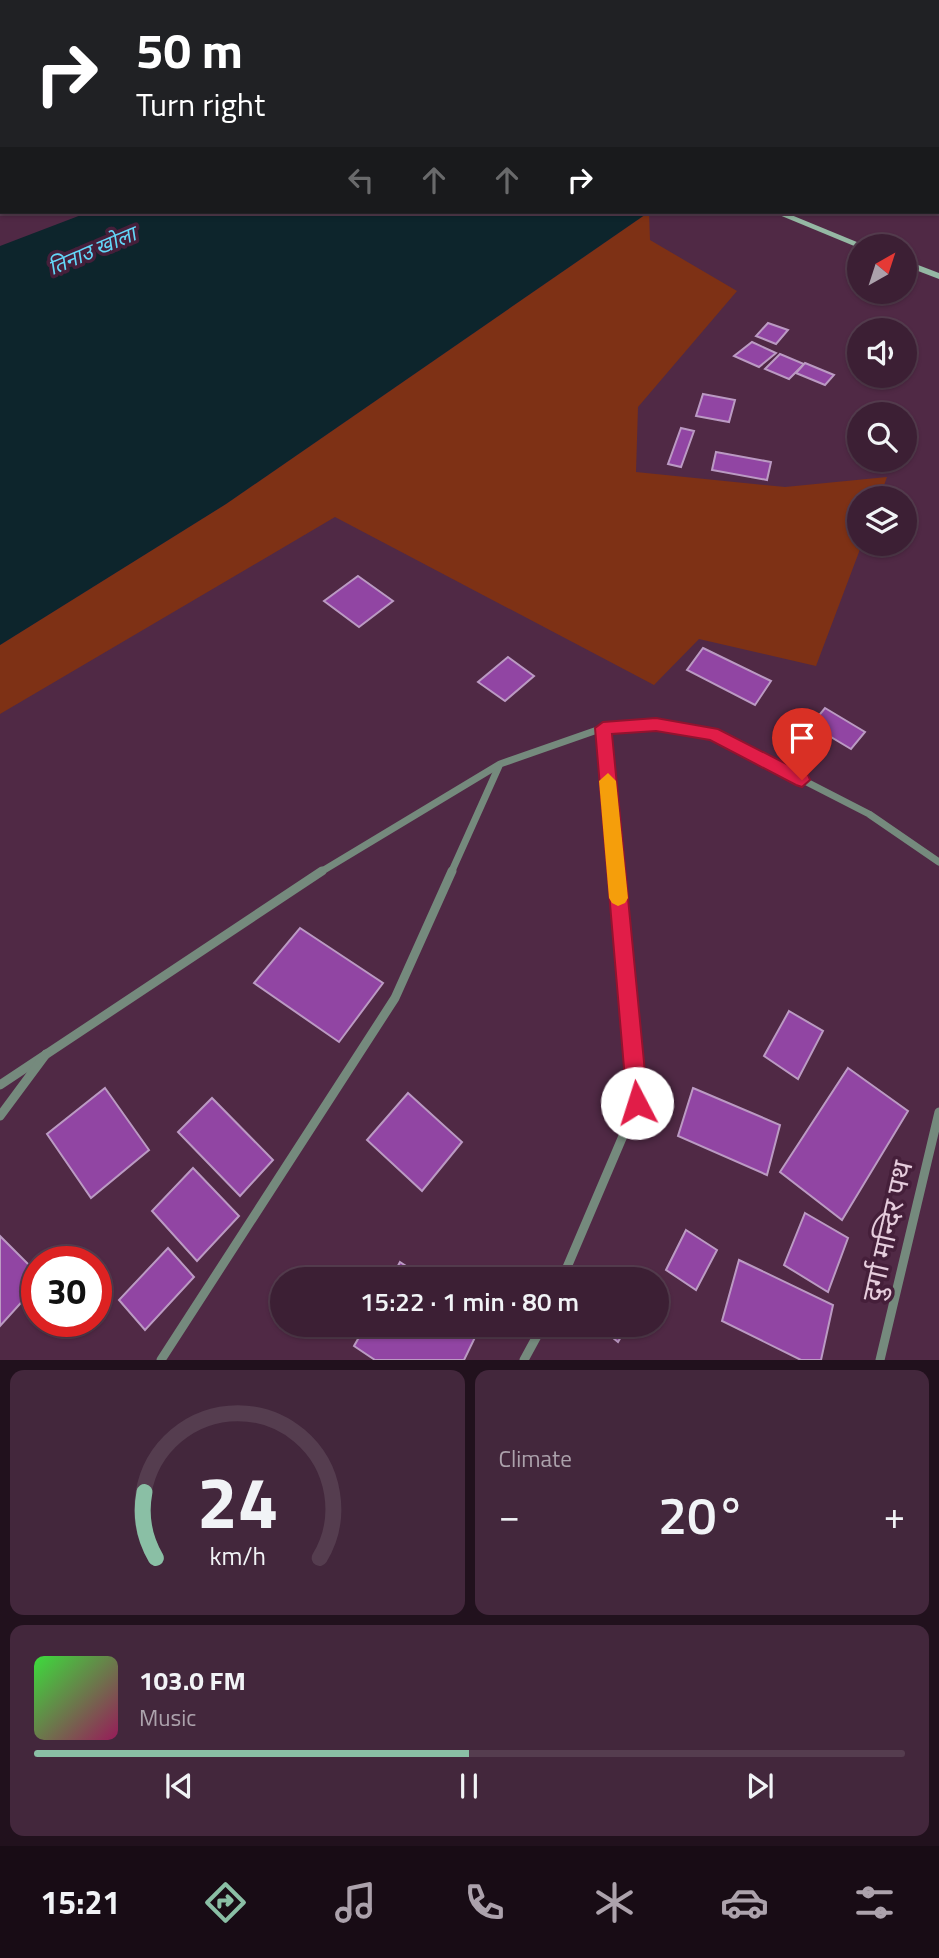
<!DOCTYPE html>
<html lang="en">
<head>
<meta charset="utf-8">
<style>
  body { margin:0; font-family:"Titillium Web","Noto Sans Devanagari",sans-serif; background:#43273c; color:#f1f3f6; height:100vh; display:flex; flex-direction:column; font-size:26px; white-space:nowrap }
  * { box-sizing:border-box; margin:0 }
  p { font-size:23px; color:#aca2ac }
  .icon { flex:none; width:38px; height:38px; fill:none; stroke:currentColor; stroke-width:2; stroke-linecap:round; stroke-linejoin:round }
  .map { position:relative; height:1360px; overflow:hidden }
  .side { display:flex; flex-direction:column; gap:10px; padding:10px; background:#21111d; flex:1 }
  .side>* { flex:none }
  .banner { position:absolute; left:0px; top:0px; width:940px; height:214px; box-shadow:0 2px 5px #0004,0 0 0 2px #553d4f; background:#202124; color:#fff; overflow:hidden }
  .needle { width:46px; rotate:39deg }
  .fabs { position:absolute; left:847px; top:234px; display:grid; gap:14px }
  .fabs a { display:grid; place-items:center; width:70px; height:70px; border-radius:50%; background:#3c1f34; box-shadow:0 2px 5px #0004,0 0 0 2px #553d4f; font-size:35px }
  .speed { position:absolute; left:21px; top:1246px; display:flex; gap:14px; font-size:35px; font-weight:700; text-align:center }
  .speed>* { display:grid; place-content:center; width:91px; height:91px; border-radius:50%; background:#3c1f34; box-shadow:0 2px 5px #0004,0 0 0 2px #553d4f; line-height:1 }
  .speed .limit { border:10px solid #d22; background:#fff; color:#111 }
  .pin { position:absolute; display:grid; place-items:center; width:60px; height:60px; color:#fff; margin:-72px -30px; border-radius:50% 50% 50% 0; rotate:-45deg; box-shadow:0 0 7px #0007 }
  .pin .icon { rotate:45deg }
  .me { position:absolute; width:77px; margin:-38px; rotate:355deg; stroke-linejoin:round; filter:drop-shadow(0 0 5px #0008) }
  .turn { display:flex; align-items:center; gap:24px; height:147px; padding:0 21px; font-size:32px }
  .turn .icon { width:91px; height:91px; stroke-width:2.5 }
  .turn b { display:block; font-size:49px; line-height:60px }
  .lanes { display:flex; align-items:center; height:66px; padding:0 21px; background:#0003; justify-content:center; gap:35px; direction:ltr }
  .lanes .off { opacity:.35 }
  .big { font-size:52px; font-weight:600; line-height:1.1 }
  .side .widget { flex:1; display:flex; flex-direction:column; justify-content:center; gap:10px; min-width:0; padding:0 24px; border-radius:14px; background:#43273c }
  .side .dial { align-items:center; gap:0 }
  .dial svg { height:182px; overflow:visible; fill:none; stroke:#553d4f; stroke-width:7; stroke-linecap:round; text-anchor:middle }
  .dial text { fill:#f1f3f6; stroke:none }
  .song { display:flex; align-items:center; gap:21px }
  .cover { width:84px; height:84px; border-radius:10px; background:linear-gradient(135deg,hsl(120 70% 55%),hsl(330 70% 35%)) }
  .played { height:7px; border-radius:4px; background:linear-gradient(90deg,#8abfa5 50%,#553d4f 50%) }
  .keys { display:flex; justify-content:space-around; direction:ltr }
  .heat { display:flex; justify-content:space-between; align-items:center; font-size:38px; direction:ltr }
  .side .tiles { flex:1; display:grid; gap:10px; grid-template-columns:1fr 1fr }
  .widget:last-child { grid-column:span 2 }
  .trip { position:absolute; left:270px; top:1267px; width:399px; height:70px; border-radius:35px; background:#3c1f34; box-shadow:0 2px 5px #0004,0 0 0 2px #553d4f; font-weight:600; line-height:70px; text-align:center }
  .tabs { display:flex; height:112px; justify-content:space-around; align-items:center; background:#180c15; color:#aca2ac }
  .tabs .icon { width:49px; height:49px }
  .tabs .active { color:#8abfa5 }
  .tabs b { font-size:32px; color:#f1f3f6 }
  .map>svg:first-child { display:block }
</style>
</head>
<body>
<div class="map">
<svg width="939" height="1360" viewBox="0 0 939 1360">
  <rect width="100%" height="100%" fill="#502945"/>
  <polygon fill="#7e3115" points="649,212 650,240 737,291 638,407 636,472 785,487 887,477 879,499 859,499 862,544 816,666 699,639 654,685 335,517 0,714 0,645 226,504"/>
  <g fill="#0d252c">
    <polygon points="635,0 939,0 939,89 938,2 632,2"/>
    <polygon points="89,212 649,212 226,504 0,645 0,246"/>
  </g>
  <g fill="#9145a3" stroke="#bb9ac3" stroke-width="2">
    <polygon points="768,323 788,330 776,344 756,336"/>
    <polygon points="752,342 776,353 759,367 734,356"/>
    <polygon points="780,354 804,364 789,379 765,369"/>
    <polygon points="805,363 834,375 825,385 796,373"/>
    <polygon points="703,394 735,400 729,422 696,416"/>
    <polygon points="681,428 694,431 681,467 668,464"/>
    <polygon points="716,452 771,462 767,480 712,470"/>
    <polygon points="358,576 393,601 359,627 324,601"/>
    <polygon points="703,648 771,681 755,705 687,670"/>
    <polygon points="508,657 534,676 505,701 478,682"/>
    <polygon points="825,708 865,732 851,749 811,725"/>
    <polygon points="300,928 383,983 339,1042 254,983"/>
    <polygon points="789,1011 823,1031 798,1079 764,1056"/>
    <polygon points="848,1068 908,1111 842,1220 780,1172"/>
    <polygon points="105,1088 149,1150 91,1198 47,1134"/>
    <polygon points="693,1088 780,1125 767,1175 678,1136"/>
    <polygon points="408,1093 462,1142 422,1191 367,1140"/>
    <polygon points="212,1098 273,1160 240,1196 178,1132"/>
    <polygon points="193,1168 239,1216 197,1261 152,1211"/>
    <polygon points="805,1213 848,1238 828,1292 784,1265"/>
    <polygon points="686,1230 717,1250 696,1290 666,1270"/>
    <polygon points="0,1236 37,1273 37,1285 0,1326"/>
    <polygon points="168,1248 194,1277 145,1330 119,1300"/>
    <polygon points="739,1260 833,1305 821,1360 801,1360 722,1321"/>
    <polygon points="400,1262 426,1279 391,1279"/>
    <polygon points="366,1325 481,1325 464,1360 375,1360 354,1346"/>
    <polygon points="597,1325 628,1325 618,1342"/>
  </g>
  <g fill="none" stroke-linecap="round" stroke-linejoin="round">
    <g stroke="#758a7d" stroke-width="4.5">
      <polyline points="115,0 119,2"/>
      <polyline points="31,2 37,0"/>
    </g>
    <g stroke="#758a7d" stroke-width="7">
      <polyline points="603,728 616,873"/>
      <polyline points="319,873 500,764 603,728 656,725 713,734 869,814 939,862"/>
      <polyline points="451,873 499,766"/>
    </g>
    <g stroke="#758a7d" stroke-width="9">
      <polyline points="0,1085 322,871"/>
      <polyline points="0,1116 46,1054"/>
      <polyline points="562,1279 637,1103 616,871"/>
      <polyline points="161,1360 395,998 452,871"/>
      <polyline points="524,1360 543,1325"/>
      <polyline points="880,1360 939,1112"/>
    </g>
    <g fill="#95b8a4" fill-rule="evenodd">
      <polygon points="247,0 257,0 258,2 249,2"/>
      <polygon points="772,212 784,212 869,247 859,248"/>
      <polygon points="905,260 939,273 939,279 905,266"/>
    </g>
  </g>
  <polygon fill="#e11d48" stroke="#92132f" stroke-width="2" points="656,718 718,729 808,775 810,780 802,787 796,785 710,740 656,731 612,734 648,1103 645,1111 637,1114 630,1111 627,1103 595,728 603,722"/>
  <polygon fill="#f59e0b" points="608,773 616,781 628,898 625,903 618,906 612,903 609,898 599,781"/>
  <g text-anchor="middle" stroke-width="7" stroke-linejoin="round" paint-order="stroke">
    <g font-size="21" font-style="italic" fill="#63d7f8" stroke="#451f3a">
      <text transform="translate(92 251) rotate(-23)" y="7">तिनाउ खोला</text>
    </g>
    <g font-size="28" fill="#e6cddd" stroke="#451f3a">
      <text transform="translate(887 1231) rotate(-77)" y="10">दुर्गा मन्दिर पथ</text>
    </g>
  </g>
</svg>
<div class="fabs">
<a><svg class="needle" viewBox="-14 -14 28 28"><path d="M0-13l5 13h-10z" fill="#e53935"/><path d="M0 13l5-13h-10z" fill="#aca2ac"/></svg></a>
<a><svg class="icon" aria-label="sound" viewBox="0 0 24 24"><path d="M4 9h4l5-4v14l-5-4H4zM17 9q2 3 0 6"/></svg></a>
<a><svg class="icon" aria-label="search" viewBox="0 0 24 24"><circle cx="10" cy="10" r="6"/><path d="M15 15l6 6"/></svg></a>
<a><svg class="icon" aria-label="layers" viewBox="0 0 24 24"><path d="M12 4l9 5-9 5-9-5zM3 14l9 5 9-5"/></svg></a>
</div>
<div class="speed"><div class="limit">30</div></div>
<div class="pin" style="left:802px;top:780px;background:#d93025"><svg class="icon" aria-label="arrive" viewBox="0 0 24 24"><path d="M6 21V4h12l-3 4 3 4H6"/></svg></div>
<svg class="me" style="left:637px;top:1103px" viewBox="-20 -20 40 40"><circle r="19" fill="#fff"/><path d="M0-13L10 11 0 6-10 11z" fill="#e11d48"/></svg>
<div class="trip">15:22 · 1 min · 80 m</div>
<div class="banner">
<div class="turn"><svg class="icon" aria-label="right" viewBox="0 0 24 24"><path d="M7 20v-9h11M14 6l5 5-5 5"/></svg><div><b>50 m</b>Turn right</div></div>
<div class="lanes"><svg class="icon off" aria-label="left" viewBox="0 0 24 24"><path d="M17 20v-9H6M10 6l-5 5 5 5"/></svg><svg class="icon off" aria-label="ahead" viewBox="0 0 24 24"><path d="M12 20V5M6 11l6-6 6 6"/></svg><svg class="icon off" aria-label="ahead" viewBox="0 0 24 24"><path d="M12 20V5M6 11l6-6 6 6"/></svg><svg class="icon" aria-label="right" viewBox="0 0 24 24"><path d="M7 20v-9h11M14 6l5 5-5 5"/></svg></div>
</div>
</div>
<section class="side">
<div class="tiles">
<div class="widget dial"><svg viewBox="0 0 100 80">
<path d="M14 69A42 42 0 1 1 86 69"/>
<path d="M14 69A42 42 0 0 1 9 40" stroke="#8abfa5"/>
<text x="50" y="56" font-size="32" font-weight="700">24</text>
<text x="50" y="72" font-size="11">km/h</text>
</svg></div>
<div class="widget"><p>Climate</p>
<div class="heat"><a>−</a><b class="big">20°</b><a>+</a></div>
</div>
<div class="widget">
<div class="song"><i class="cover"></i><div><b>103.0 FM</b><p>Music</p></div></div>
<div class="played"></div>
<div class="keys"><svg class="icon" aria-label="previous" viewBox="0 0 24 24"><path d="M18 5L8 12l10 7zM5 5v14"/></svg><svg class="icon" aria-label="pause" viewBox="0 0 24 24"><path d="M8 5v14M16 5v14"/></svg><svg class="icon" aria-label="next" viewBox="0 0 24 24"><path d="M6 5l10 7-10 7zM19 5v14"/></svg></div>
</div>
</div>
</section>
<nav class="tabs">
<b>15:21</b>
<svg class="icon active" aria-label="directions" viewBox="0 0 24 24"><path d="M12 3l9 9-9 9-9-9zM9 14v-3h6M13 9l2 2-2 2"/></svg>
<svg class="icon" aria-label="music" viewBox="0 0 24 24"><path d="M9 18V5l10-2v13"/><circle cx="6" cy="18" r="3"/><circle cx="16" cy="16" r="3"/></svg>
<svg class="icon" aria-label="phone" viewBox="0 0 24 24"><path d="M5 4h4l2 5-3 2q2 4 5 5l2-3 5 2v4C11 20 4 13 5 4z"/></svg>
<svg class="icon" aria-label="climate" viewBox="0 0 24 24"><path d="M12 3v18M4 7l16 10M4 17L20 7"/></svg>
<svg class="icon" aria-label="car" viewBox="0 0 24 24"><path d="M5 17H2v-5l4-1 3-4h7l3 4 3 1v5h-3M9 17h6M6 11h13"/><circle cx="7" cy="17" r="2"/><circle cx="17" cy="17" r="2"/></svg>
<svg class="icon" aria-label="filters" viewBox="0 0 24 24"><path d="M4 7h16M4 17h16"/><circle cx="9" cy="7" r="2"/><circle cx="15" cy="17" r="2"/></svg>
</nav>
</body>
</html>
